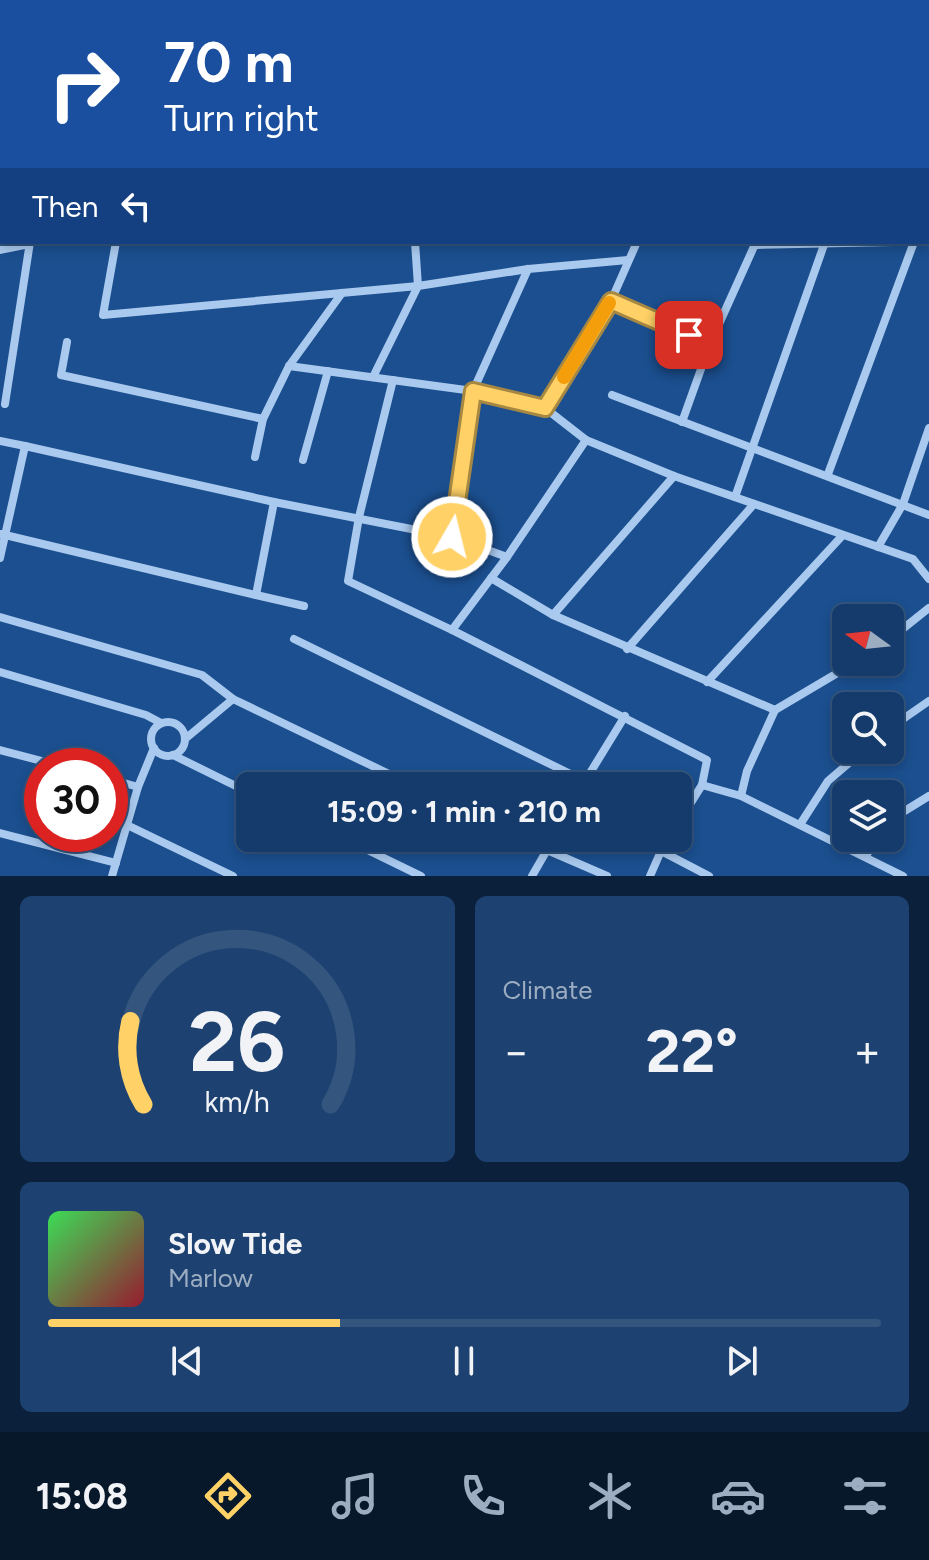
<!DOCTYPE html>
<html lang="en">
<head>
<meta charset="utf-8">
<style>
  body { margin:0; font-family:Figtree,sans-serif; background:#1d4271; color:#f1f3f6; height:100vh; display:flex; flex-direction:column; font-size:30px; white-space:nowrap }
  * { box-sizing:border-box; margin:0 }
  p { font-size:26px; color:#9dadc1 }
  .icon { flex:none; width:44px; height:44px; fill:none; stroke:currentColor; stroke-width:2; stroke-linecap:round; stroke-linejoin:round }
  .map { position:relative; height:876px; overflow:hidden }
  .side { display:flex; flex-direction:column; gap:20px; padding:20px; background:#0b203b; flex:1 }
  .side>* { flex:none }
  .top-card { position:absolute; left:0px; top:0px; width:930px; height:244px; box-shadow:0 4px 12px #0003,0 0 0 2px #33557e; background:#1a4fa0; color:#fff; overflow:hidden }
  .needle { width:52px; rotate:285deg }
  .controls { position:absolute; left:832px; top:604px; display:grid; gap:16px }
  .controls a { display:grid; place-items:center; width:72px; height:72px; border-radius:12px; background:#143b6b; box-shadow:0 4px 12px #0003,0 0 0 2px #33557e; font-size:40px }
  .speed { position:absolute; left:24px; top:748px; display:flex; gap:16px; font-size:40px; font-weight:700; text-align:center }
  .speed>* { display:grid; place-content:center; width:104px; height:104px; border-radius:50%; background:#143b6b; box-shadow:0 4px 12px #0003,0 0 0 2px #33557e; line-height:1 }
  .speed .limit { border:12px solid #d22; background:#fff; color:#111 }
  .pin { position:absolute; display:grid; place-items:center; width:68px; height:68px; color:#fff; margin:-34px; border-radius:16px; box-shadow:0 4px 12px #0006 }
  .me { position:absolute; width:88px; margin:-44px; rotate:8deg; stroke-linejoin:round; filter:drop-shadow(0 0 6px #0008) }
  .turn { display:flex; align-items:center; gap:28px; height:168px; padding:0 32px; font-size:36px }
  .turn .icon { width:104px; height:104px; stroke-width:2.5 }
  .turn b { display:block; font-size:56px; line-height:68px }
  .then { display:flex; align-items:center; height:76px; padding:0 32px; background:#0003; gap:16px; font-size:30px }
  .big { font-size:60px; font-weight:700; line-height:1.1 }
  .side .tile { flex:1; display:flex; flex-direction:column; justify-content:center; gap:12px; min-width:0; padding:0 28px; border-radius:12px; background:#1d4271 }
  .side .dial { align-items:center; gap:0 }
  .dial svg { height:208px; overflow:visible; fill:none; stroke:#33557e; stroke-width:7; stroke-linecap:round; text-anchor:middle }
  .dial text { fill:#f1f3f6; stroke:none }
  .song { display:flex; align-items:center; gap:24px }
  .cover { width:96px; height:96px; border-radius:12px; background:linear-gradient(135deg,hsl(130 70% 55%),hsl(350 70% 35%)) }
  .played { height:8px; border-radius:4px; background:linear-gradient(90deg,#ffd166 35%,#33557e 35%) }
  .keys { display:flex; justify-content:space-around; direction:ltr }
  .heat { display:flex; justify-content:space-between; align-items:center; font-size:44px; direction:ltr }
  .side .tiles { flex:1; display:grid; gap:20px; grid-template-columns:1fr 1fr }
  .tile:last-child { grid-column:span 2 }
  .trip { position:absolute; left:236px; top:772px; width:456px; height:80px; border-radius:12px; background:#143b6b; box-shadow:0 4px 12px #0003,0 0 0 2px #33557e; font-weight:700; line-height:80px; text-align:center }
  .dock { display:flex; height:128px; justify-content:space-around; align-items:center; background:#08182b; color:#9dadc1 }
  .dock .icon { width:56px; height:56px }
  .dock .active { color:#ffd166 }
  .dock b { font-size:36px; color:#f1f3f6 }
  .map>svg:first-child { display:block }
</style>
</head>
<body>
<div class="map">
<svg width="929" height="876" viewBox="0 0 929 876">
  <rect width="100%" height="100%" fill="#1b4f8f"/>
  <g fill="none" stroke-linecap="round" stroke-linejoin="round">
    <g stroke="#a9c9ee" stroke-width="8">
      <polyline points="62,2 62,0"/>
      <polyline points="147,2 148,0"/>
      <polyline points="233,2 233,0"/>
      <polyline points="316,2 317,0"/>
      <polyline points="394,2 420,0"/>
      <polyline points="494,2 494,0"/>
      <polyline points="0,150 2,145"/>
      <polyline points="928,205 929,202"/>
      <polyline points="928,240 929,240"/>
      <polyline points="116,242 103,315 418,286 528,269 628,260"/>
      <polyline points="756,245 893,242"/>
      <polyline points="611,301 710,344 756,242"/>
      <polyline points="67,342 61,375 263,419 255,457"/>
      <polyline points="289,366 473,391 545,408"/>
      <polyline points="373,377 418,286 415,242"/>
      <polyline points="393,380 359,517 348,581 452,630"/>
      <polyline points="612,395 929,515"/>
      <polyline points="5,404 30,242"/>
      <polyline points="263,419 289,366 342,293"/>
      <polyline points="682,422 710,344"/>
      <polyline points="586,440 674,476 913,559 929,579"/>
      <polyline points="0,441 25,446"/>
      <polyline points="303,460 328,371"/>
      <polyline points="828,474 914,242"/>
      <polyline points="674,476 553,615 775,710 747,771 741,796 903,876"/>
      <polyline points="735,497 825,242"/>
      <polyline points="1,534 256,595 274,502"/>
      <polyline points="452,537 473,391 528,269"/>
      <polyline points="878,547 903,504 929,428"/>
      <polyline points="507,557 452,630 707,760 702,785"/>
      <polyline points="0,558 25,446 274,502 452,537 507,557 586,440 545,408 611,301 637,242"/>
      <polyline points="491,578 553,615"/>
      <polyline points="256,595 304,606"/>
      <polyline points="0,617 202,675 233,699 185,739"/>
      <polyline points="294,639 595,786"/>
      <polyline points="890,639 929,608"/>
      <polyline points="627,649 754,504"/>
      <polyline points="0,672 146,715 161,723"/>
      <polyline points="707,682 842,536"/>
      <polyline points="233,699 414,786"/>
      <polyline points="775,710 856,662"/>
      <circle cx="168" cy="739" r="17"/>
      <polyline points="890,728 929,701"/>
      <polyline points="0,750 61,766"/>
      <polyline points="173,755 250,793"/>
      <polyline points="110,779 138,787"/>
      <polyline points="582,786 625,716"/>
      <polyline points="890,820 929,796"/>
      <polyline points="678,823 702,785 741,796"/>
      <polyline points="801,823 828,781 864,750"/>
      <polyline points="127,825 233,876"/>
      <polyline points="0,833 116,863"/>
      <polyline points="343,838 421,876"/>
      <polyline points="522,838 547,850 532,876"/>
      <polyline points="554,838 547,850 607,876"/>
      <polyline points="669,838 661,851 709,876"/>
      <polyline points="866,856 877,838"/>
      <polyline points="112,876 138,787 154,748"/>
      <polyline points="650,876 661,851"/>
    </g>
    <g stroke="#a9c9ee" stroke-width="14">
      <polyline points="0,231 2,231"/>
      <polyline points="0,247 25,242"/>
    </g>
    <g stroke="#f0f6ff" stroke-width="20">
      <polyline points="861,0 862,2"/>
      <polyline points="928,10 929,12"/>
      <polyline points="928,85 929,87"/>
    </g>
    <g stroke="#f8faff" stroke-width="22">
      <polyline points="877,0 879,2"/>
      <polyline points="904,0 905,2"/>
      <polyline points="928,30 929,32"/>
      <polyline points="928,61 929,63"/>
    </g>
  </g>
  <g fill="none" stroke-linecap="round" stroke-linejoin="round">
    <defs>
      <polyline id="route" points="452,537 473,391 545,408 611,301 689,335"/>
    </defs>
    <use href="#route" stroke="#a68842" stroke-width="20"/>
    <use href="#route" stroke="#ffd166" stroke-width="14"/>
    <polyline stroke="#f59e0b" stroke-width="14" points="564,377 609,303"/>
  </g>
</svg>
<div class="controls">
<a><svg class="needle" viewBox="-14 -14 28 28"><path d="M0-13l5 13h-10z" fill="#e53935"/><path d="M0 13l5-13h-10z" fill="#9dadc1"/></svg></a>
<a><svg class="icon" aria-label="search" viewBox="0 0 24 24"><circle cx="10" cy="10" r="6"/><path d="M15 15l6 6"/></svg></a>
<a><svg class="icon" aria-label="layers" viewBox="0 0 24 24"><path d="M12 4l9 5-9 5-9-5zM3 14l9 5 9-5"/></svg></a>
</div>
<div class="speed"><div class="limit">30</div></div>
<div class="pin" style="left:689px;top:335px;background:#d93025"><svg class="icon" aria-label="arrive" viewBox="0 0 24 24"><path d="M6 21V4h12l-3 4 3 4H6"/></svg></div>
<svg class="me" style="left:452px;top:537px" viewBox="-20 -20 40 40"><circle r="17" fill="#ffd166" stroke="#fff" stroke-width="3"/><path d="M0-11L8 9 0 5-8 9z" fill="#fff"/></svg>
<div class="trip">15:09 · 1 min · 210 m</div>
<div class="top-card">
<div class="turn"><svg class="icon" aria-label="right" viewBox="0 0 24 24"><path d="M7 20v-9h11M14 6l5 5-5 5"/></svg><div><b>70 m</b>Turn right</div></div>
<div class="then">Then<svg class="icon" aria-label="left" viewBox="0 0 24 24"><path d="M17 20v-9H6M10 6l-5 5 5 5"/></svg></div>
</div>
</div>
<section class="side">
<div class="tiles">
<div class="tile dial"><svg viewBox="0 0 100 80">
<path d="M14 69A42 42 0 1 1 86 69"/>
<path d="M14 69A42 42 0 0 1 9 37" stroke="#ffd166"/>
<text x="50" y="56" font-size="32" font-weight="700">26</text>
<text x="50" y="72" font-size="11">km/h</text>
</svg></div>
<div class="tile"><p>Climate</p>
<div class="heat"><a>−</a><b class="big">22°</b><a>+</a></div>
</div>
<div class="tile">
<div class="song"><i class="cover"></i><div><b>Slow Tide</b><p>Marlow</p></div></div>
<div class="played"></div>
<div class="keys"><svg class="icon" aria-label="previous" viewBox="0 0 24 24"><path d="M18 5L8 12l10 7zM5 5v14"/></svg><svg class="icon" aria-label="pause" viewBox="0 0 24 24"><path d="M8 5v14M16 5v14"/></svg><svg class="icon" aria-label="next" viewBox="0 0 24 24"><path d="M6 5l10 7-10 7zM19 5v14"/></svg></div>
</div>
</div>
</section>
<nav class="dock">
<b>15:08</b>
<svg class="icon active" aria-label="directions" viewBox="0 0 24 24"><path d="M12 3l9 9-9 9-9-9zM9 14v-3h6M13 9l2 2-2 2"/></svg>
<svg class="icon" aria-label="music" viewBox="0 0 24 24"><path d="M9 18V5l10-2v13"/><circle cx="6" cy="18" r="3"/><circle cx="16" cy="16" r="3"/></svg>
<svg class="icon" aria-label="phone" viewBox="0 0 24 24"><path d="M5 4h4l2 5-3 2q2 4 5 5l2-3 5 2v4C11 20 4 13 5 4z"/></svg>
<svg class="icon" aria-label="climate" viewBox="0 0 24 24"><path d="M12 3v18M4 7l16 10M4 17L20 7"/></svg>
<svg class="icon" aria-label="car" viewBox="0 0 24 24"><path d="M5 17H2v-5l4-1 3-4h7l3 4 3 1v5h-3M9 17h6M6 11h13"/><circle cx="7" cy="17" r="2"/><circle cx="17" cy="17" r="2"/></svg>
<svg class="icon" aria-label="filters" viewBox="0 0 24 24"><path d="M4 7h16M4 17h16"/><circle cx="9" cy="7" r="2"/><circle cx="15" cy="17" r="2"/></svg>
</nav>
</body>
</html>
